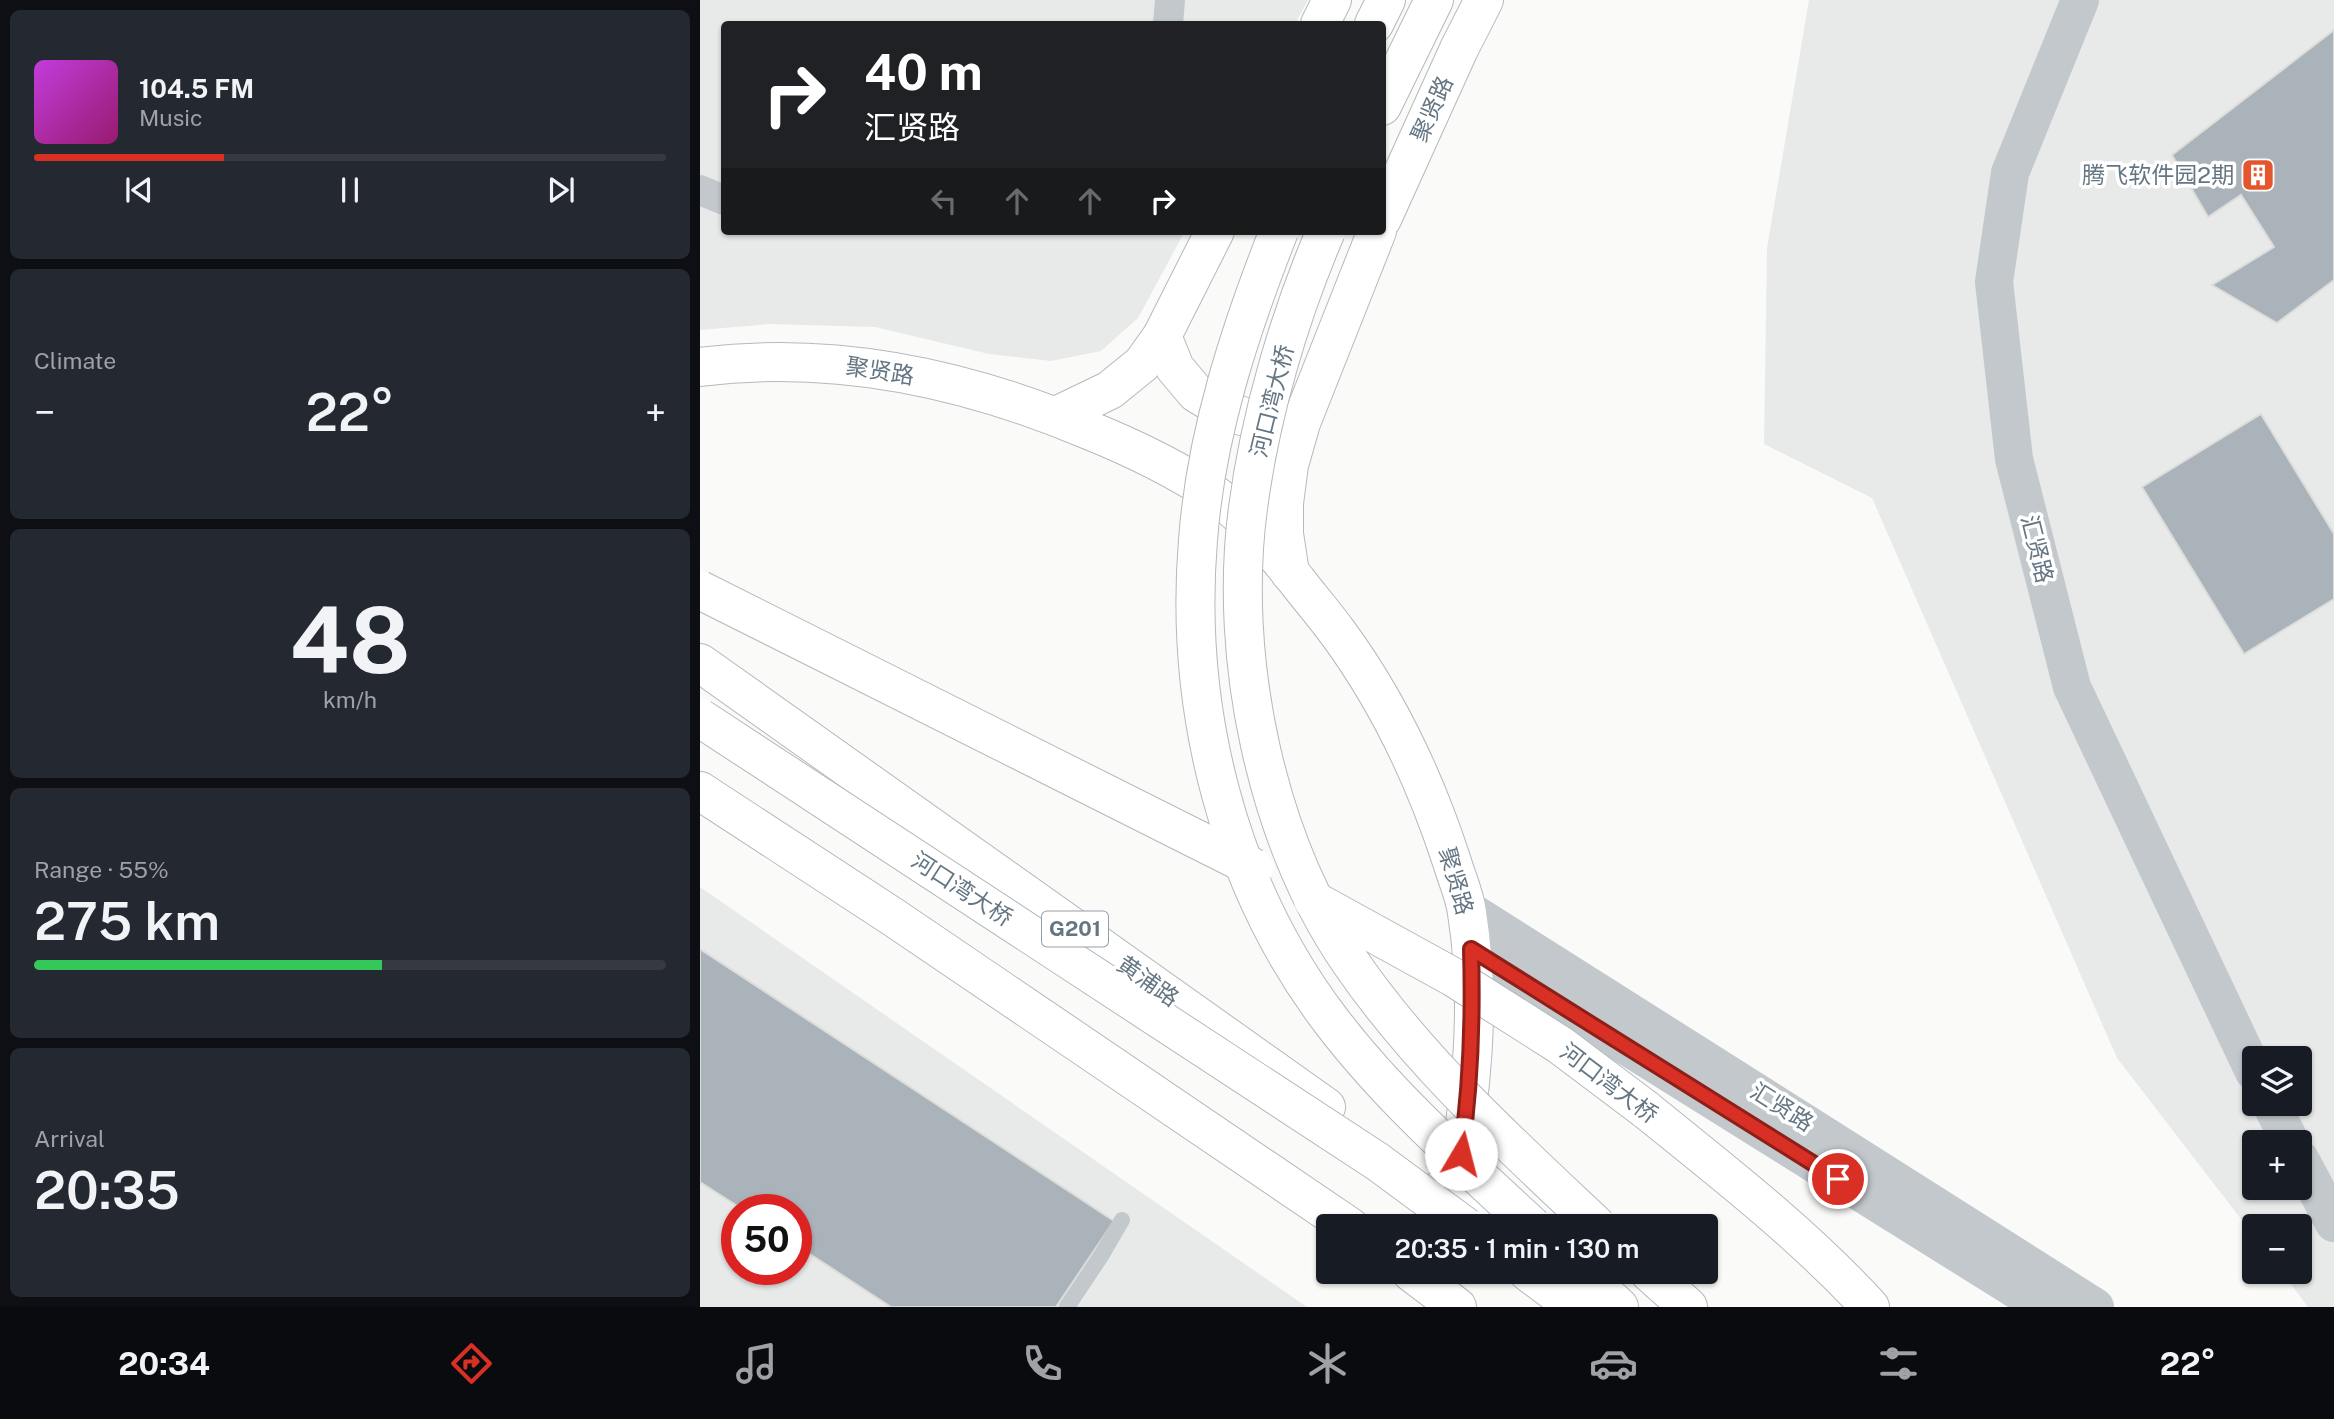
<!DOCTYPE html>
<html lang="en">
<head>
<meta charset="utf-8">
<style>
  body { margin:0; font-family:"Public Sans","Noto Sans SC",sans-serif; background:#242831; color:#f1f3f6; height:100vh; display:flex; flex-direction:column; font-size:26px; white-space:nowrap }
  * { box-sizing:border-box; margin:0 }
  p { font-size:23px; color:#9ea1a6 }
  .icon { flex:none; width:38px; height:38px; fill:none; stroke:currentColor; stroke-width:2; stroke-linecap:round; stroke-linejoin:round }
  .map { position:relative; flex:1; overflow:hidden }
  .sheet { display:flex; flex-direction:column; gap:10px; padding:10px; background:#0d0f14; width:700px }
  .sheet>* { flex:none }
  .top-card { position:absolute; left:21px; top:21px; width:665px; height:214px; border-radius:7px; box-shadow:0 2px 5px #0004; background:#202124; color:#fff; overflow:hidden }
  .fabs { position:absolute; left:1542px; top:1046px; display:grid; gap:14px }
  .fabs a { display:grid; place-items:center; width:70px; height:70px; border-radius:7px; background:#171b24; box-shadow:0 2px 5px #0004; font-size:35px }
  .speed { position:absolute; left:21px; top:1194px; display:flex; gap:14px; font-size:35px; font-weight:700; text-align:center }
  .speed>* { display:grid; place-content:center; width:91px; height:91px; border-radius:50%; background:#171b24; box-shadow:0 2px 5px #0004; line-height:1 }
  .speed .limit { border:10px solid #d22; background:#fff; color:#111 }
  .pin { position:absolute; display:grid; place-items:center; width:60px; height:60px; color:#fff; margin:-30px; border:4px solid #fff; border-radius:50%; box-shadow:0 2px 7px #0007 }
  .me { position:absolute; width:77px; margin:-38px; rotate:8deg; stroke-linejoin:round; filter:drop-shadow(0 0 5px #0008) }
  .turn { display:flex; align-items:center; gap:24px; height:147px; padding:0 28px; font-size:32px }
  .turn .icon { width:91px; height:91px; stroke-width:2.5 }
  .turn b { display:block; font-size:49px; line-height:60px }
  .lanes { display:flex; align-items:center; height:66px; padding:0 28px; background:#0003; justify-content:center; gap:35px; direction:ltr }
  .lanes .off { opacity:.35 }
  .big { font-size:52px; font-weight:600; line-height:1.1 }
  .sheet .card { flex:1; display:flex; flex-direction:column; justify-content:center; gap:10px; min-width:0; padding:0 24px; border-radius:10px; background:#242831 }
  .sheet .dial { align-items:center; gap:0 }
  .dial b { font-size:91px; line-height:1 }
  .song { display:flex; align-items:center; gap:21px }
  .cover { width:84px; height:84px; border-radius:10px; background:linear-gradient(135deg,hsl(290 70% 55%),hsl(320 70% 35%)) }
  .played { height:7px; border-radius:4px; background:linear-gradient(90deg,#d93025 30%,#363941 30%) }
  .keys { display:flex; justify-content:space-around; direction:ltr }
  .heat { display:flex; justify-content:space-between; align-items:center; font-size:38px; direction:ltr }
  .charge { height:10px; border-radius:5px; background:linear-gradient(90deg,#34c759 55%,#363941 0) }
  .trip { position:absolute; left:616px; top:1214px; width:402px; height:70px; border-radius:7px; background:#171b24; box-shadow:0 2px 5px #0004; font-weight:600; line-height:70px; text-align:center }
  .dock { display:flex; height:112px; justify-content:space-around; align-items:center; background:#090b0e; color:#9ea1a6 }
  .dock .icon { width:49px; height:49px }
  .dock .on { color:#d93025 }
  .dock b { font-size:32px; color:#f1f3f6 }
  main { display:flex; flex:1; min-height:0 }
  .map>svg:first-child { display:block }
</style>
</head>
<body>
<main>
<section class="sheet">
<div class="card">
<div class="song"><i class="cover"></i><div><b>104.5 FM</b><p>Music</p></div></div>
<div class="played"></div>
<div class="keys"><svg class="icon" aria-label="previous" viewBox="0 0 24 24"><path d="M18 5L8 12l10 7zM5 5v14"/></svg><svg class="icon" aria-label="pause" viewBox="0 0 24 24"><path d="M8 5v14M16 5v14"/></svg><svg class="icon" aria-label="next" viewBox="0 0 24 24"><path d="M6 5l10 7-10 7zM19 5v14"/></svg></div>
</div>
<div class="card"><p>Climate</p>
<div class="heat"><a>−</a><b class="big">22°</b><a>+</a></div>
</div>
<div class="card dial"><b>48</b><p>km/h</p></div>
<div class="card"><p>Range · 55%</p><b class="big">275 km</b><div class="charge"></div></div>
<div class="card"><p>Arrival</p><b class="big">20:35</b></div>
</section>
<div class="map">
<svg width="1634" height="1307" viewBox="0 0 1634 1307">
  <rect width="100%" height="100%" fill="#fafaf8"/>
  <g fill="#e8e9e9" fill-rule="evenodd">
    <polygon points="0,0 608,0 595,24 24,24 24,231 485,231 438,318 401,351 351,361 289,354 175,327 70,324 0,330"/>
    <path d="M1109 0H1634V1307H1608L1582 1272H1600V1227H1554V1236L1417 1058 1172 498 1064 444 1067 248ZM1554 1059H1600V1104H1554ZM1554 1143H1600V1188H1554Z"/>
    <path d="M0 887 607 1307H0ZM37 1209H96V1269H37Z"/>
  </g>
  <g fill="#aab3b9" stroke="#dcdcda" stroke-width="2">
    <polygon points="1634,30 1634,280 1577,323 1512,285 1574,247 1541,195 1508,217 1472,155"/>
    <polygon points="1561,414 1634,534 1634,599 1544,654 1442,487"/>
    <polygon points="0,949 414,1221 356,1307 191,1307 96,1245 96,1209 42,1209 0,1182"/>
  </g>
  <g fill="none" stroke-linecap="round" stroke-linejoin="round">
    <defs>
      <g id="secondary">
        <polyline points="620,24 632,0"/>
        <polyline points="682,219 759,49 784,0"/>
        <polyline points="462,336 475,368 496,393 526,411 558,421 595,423"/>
        <path d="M0 367C132 350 264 378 386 429 431 447 475 468 515 495 548 518 572 550 597 581 610 598 625 615 638 633 688 701 726 782 752 862 757 879 765 896 767 913 781 1001 773 1102 752 1188"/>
        <polyline points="356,416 410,390 442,364 462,336 515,231"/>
        <polyline points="590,573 584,534 584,503 589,465 601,423 677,231"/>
      </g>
      <g id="trunk">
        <polyline points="674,24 686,0"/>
        <polyline points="682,106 734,0"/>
        <polyline points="0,663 626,1107"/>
        <polyline points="0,791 193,917 650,1227"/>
        <path d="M945 1109C1023 1172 1103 1234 1170 1307"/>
        <polyline points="741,1189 794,1227"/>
        <polyline points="711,1272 757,1307"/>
        <polyline points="828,1272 875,1307"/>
        <polyline points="881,1272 919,1307"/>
        <polyline points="949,1272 988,1307"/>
      </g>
    </defs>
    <use href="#secondary" stroke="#b3babf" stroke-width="40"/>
    <use href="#trunk" stroke="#b4b9bd" stroke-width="40"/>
    <polyline stroke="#c3c8cc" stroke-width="16" points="367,1307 401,1256 422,1220"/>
    <g stroke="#c3c8cc" stroke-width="30">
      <polyline points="468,24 470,0"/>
      <polyline points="0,190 24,200"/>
    </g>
    <g stroke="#c3c8cc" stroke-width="38">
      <polyline points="1380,0 1310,173 1294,282 1314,459 1372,687 1554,1072"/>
      <polyline points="767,909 1395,1307"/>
      <polyline points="771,949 1344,1307"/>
      <polyline points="1571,1104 1591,1143"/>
      <polyline points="1600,1159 1634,1223"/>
    </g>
    <use href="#secondary" stroke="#fff" stroke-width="38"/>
    <use href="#trunk" stroke="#fff" stroke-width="38"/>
    <defs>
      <g id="trunk-bridge">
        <path d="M579 231C540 330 506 433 498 540 484 709 528 886 632 1022 690 1098 763 1162 833 1227"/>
        <path d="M626 231C589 317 560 416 548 508 528 657 566 840 651 963 720 1063 810 1144 898 1227"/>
        <polyline points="0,590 554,868"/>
        <polyline points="0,718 678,1162 766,1227"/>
        <polyline points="613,900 753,977 860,1045 945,1109"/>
      </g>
    </defs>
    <use href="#trunk-bridge" stroke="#b4b9bd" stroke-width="40" stroke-linecap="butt"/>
    <use href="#trunk-bridge" stroke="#fff" stroke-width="38"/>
  </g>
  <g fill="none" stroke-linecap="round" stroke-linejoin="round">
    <defs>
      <path id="route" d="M761 1154C771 1085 773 1018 771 949L1138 1179"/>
    </defs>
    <use href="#route" stroke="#8d1f18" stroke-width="18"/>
    <use href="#route" stroke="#d93025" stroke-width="12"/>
  </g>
  <defs>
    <symbol id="building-square" viewBox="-11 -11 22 22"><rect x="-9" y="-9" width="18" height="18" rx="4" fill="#e4572e" stroke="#fff"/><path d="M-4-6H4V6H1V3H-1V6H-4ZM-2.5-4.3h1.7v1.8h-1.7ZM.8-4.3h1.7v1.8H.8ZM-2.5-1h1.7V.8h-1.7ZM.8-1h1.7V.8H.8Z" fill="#fff"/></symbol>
  </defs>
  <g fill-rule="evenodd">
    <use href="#building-square" x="1539" y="156" width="38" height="38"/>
  </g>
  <g text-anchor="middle" stroke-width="7" stroke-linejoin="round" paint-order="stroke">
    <rect fill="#fff" stroke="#939fa8" stroke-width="2" x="342" y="911.5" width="66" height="35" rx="5"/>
    <g font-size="21" font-weight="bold" fill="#657683">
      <text x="375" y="936">G201</text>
    </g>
    <g font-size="23" fill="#657683" stroke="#fff">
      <text transform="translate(732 109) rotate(-66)" y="8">聚贤路</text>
      <text transform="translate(180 371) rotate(9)" y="8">聚贤路</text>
      <text transform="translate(572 401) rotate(-76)" y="8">河口湾大桥</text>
      <text transform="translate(1337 549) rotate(76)" y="8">汇贤路</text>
      <text transform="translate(756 881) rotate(74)" y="8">聚贤路</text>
      <text transform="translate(262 889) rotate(33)" y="8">河口湾大桥</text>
      <text transform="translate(448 981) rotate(35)" y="8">黄浦路</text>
      <text transform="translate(909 1083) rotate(37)" y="8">河口湾大桥</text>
      <text transform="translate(1082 1107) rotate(32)" y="8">汇贤路</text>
    </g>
    <g font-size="23" fill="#657683" stroke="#fff" text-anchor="end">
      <text x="1534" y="183">腾飞软件园2期</text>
    </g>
  </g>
</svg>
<div class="fabs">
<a><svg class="icon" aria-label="layers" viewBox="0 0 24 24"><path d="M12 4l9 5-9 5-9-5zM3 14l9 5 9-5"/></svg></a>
<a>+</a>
<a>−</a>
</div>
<div class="speed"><div class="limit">50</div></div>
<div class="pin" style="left:1138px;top:1179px;background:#d93025"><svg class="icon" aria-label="arrive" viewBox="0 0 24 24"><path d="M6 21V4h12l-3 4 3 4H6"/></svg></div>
<svg class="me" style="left:761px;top:1154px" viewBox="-20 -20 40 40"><circle r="19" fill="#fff"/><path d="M0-13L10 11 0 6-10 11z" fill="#d93025"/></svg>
<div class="trip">20:35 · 1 min · 130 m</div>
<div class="top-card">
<div class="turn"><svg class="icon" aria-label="right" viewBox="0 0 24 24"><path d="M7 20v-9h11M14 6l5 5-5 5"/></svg><div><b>40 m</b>汇贤路</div></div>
<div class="lanes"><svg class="icon off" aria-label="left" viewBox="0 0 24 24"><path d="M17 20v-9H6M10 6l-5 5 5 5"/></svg><svg class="icon off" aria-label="ahead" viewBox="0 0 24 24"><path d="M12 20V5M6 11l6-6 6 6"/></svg><svg class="icon off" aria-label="ahead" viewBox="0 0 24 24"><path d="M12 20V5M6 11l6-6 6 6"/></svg><svg class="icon" aria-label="right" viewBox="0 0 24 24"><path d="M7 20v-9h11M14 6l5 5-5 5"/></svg></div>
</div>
</div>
</main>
<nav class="dock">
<b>20:34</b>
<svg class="icon on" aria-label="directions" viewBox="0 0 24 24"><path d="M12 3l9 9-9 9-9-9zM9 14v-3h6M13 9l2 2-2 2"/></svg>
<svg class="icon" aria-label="music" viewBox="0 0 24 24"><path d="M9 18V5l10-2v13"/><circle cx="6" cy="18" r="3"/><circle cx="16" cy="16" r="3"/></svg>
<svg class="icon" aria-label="phone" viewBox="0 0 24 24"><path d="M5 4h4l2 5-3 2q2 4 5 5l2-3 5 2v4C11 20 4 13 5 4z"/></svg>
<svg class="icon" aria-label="climate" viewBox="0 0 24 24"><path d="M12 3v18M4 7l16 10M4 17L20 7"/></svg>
<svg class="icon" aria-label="car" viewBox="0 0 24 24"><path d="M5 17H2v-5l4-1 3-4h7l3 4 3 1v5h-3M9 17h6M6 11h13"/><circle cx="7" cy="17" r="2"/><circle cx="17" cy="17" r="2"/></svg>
<svg class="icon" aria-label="filters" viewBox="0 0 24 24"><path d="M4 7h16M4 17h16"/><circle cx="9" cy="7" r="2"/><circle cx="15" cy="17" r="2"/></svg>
<b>22°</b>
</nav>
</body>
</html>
